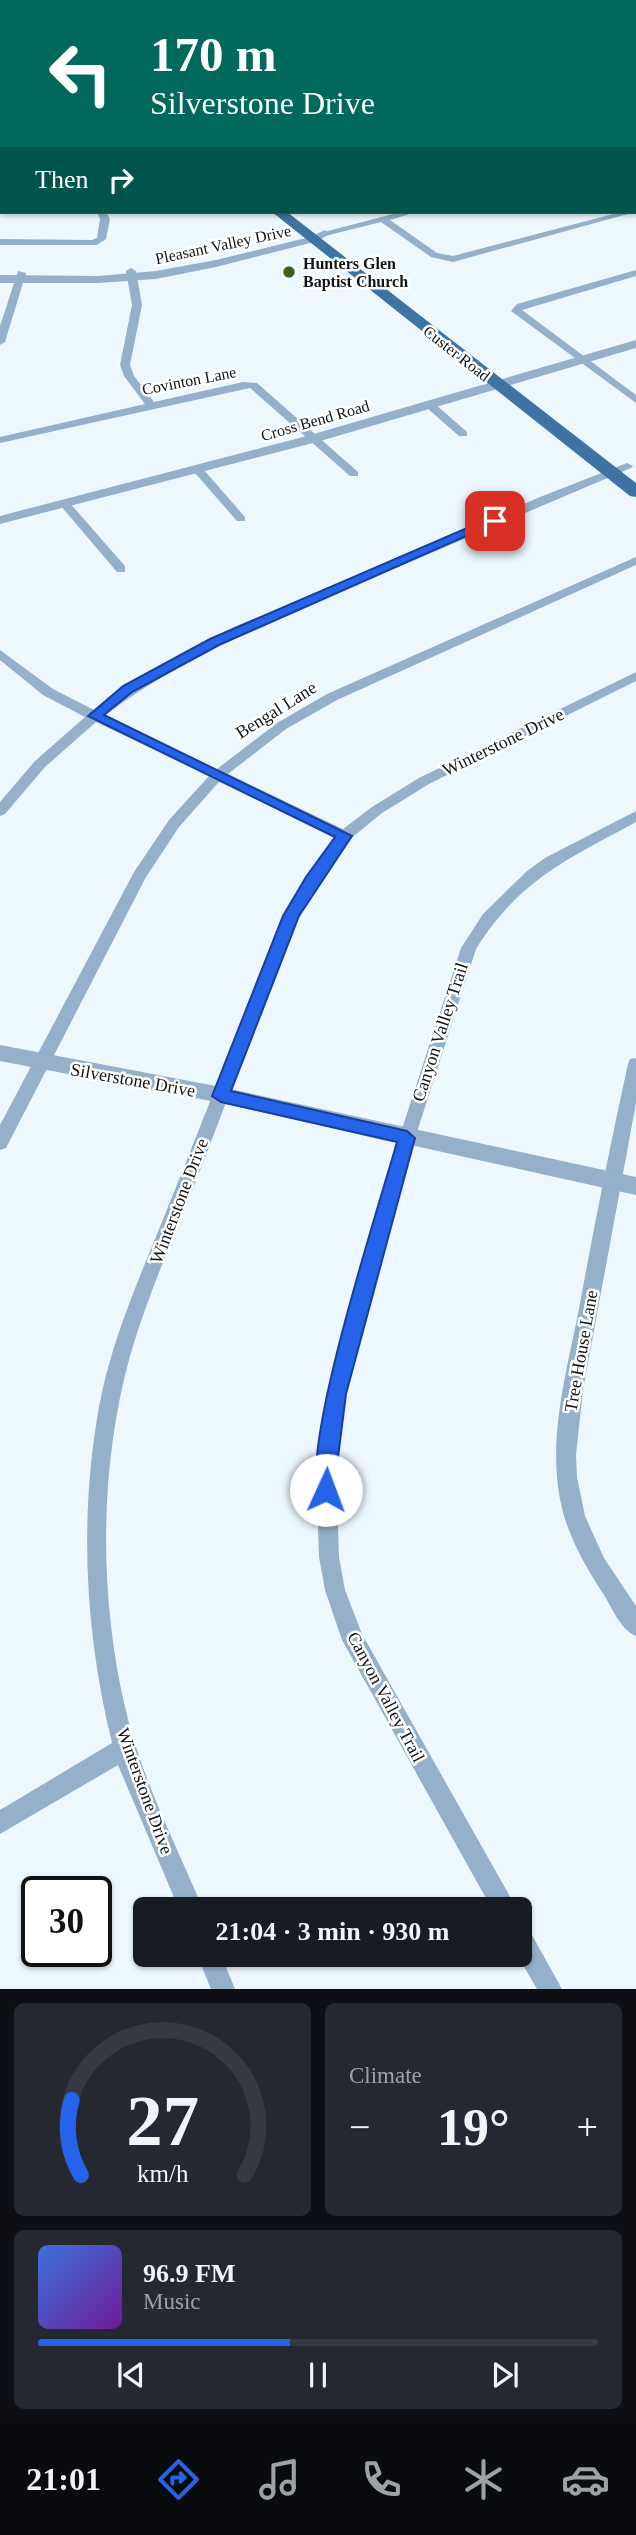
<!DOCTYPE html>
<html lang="en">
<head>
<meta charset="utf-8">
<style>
  body { margin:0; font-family:Georgia,serif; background:#242831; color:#f1f3f6; height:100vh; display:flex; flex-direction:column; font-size:26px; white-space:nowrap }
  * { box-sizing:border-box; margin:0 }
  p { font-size:23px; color:#9ea1a6 }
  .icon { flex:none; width:38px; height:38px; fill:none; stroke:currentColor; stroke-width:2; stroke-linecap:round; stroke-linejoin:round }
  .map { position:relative; height:1989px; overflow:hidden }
  .details { display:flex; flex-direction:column; gap:14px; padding:14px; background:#0d0f14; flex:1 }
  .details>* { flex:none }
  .guide { position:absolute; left:0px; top:0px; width:637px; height:214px; box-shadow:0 2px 5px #0004; background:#00695c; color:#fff; overflow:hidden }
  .speed { position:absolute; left:21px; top:1876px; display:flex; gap:14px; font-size:35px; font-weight:700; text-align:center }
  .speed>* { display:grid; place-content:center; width:91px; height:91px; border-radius:50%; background:#171b24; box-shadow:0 2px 5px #0004; line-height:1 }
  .speed .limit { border:4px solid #111; border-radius:10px; background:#fff; color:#111 }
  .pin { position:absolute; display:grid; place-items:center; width:60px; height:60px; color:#fff; margin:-30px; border-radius:14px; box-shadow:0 4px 10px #0006 }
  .me { position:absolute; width:77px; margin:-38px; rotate:2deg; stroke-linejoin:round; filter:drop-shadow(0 0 5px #0008) }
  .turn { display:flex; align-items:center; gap:24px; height:147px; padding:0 35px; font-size:32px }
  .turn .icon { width:91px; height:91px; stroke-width:2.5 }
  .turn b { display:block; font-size:49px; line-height:60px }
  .then { display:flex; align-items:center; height:66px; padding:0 35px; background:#0003; gap:14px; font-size:26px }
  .big { font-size:52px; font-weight:800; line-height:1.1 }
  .details .tile { flex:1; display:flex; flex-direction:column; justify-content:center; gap:10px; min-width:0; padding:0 24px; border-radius:10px; background:#242831 }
  .details .dial { align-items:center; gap:0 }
  .dial svg { height:182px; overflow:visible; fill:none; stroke:#363941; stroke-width:7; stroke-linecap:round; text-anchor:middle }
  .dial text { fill:#f1f3f6; stroke:none }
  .song { display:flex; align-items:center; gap:21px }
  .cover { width:84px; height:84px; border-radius:10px; background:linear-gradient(135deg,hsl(220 70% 55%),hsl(280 70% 35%)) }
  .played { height:7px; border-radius:4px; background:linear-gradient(90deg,#2563eb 45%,#363941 45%) }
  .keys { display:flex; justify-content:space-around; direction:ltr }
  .heat { display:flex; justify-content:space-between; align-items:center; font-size:38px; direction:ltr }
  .details .tiles { flex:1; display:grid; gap:14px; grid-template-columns:1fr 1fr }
  .tile:last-child { grid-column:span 2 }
  .trip { position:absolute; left:133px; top:1897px; width:399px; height:70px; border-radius:10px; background:#171b24; box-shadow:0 2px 5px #0004; font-weight:800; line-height:70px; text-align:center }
  .dock { display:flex; height:112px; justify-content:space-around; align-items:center; background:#090b0e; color:#9ea1a6 }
  .dock .icon { width:49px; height:49px }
  .dock .active { color:#2563eb }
  .dock b { font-size:32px; color:#f1f3f6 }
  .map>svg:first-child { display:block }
</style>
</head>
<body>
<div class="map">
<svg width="636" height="1989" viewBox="0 0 636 1989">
  <rect width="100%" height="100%" fill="#edf8fe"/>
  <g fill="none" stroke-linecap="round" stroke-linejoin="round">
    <polyline stroke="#c6d5f9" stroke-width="2.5" points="388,0 393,2"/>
    <g fill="#94b0cb" fill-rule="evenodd">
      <polygon points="584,0 604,2 586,2"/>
      <rect x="635" y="4" width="1" height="5"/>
      <rect x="0" y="9" width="2" height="4"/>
      <rect x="0" y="57" width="2" height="5"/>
      <rect x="0" y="144" width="2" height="6"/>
      <rect x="635" y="152" width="1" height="6"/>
      <rect x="635" y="164" width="1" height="6"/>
      <rect x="0" y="189" width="2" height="6"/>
      <polygon points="97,212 106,212 110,219 106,239 97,245 0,245 0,239 92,240 97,238 100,219"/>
      <polygon points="401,212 416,212 390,220 437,253 453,256 621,212 635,212 453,262 431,257 381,222 325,236 320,233"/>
      <polygon points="131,268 136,271 142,305 130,365 134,376 154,402 243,382 257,383 358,472 358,476 350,476 250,388 0,443 0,437 145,404 124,376 120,365 132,305 126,271"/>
      <polygon points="636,270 636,276 522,310 636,395 636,403 511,311 517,304"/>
      <polygon points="18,271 26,273 5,342 0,345 0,326"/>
      <polygon points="427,404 435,404 467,432 467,436 459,436 427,408"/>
      <path d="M627 463 633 466 631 468 243 633C195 657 149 683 105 715L217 769 277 723 327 694 636 557V565L337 700 286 729 228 774 343 829 372 807 419 778 636 672V681L429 784 382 813 349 840 325 872 298 916C265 1002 232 1087 199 1173 175 1234 148 1294 130 1356 99 1468 99 1595 125 1707 141 1778 175 1842 203 1909H179L118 1765 0 1834V1810L112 1743C85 1633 79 1519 99 1407 112 1337 142 1272 168 1207 207 1110 245 1013 283 916L315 864 335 838 220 782 218 783 179 827 146 877 6 1148 0 1150V1125L134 872 169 820 209 776 96 722 45 767 5 814 0 816V802L35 761 85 717 43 695 0 660V650L53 689 94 710 128 685 180 655 234 627 540 497Z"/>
      <polygon points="199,468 203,469 245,517 245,521 237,521 195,473 193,471"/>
      <polygon points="64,500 68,501 125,566 125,572 117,572 60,505 60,501"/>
      <path d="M636 811V822C568 859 519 880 476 949L415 1138 346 1394 336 1466 339 1557 345 1590 362 1634 517 1909H492L342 1640 325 1590 319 1557 316 1466 326 1394 399 1138 461 948 483 914 527 871 545 858Z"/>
      <path d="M636 1058V1103L583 1390 576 1455 577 1477 585 1516 604 1558 636 1606V1636C621 1630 612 1608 604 1595 585 1566 566 1533 560 1499 548 1436 567 1370 579 1309 594 1227 610 1145 628 1064L630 1059Z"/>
      <polygon points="520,1924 528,1928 562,1989 537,1989 517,1955 520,1955"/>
      <polygon points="197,1955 221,1955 235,1989 211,1989"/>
    </g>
    <g fill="#94b0cb" fill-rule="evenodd">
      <polygon points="430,0 440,0 441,2 431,2"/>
      <rect x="635" y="38" width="1" height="6"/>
      <rect x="635" y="77" width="1" height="6"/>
      <polygon points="325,230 331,233 318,241 216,267 156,279 98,283 0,283 0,275 98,276 156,271 216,260 310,237"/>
      <polygon points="636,340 636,348 317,442 0,524 0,516 307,436"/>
      <polygon points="0,1045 221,1087 636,1177 636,1195 221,1103 0,1061"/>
    </g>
    <g fill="#3f73a4" fill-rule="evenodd">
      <polygon points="19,0 31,0 32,2 21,2"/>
      <polygon points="272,212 287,212 636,483 636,497 630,496"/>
    </g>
  </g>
  <path fill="#2563eb" stroke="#184099" stroke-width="2" d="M490 518 500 521 219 645 132 692 104 715 352 836 299 916 231 1091 407 1131 415 1138 346 1394 333 1497 326 1500 319 1497C299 1450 380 1203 397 1142L221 1102 212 1096 283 916 306 877 335 837 88 716 123 686 210 639Z"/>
  <circle fill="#3b631e" stroke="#fff" stroke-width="2.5" cx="289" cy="272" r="7"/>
  <g text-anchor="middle" stroke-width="5" stroke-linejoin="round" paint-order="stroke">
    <g font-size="16" fill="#0e1417" stroke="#fff">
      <text transform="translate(223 244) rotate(-12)" y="6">Pleasant Valley Drive</text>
      <text transform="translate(457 353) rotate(38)" y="6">Custer Road</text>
      <text transform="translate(189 380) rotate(-11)" y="6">Covinton Lane</text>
      <text transform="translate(315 420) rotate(-16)" y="6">Cross Bend Road</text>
    </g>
    <g font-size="16" font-weight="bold" fill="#0e1417" stroke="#fff" text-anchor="start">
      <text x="303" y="269">Hunters Glen<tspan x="303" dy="18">Baptist Church</tspan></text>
    </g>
    <g font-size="18" fill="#0e1417" stroke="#fff">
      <text transform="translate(276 710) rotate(-32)" y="6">Bengal Lane</text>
      <text transform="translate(503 742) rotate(-26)" y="6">Winterstone Drive</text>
      <text transform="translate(440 1032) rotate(-72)" y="6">Canyon Valley Trail</text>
      <text transform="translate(133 1080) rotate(10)" y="6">Silverstone Drive</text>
      <text transform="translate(179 1201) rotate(-69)" y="6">Winterstone Drive</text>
      <text transform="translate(581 1351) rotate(-80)" y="6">Tree House Lane</text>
      <text transform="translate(386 1697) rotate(62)" y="6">Canyon Valley Trail</text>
      <text transform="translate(145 1791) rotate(70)" y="6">Winterstone Drive</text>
    </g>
  </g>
</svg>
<div class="speed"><div class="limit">30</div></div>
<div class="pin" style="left:495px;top:521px;background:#d93025"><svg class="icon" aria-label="arrive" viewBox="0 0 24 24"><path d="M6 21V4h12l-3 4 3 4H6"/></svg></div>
<svg class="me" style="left:326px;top:1490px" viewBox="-20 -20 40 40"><circle r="19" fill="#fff"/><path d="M0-13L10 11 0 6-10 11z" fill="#2563eb"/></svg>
<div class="trip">21:04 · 3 min · 930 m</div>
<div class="guide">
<div class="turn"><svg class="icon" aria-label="left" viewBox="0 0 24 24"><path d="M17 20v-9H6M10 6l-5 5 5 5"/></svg><div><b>170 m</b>Silverstone Drive</div></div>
<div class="then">Then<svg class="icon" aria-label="right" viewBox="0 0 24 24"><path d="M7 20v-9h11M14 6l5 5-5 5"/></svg></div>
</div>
</div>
<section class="details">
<div class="tiles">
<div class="tile dial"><svg viewBox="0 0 100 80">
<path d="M14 69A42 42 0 1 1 86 69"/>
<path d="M14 69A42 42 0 0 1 10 36" stroke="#2563eb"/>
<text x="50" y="56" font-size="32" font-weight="700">27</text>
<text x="50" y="72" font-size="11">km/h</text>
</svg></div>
<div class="tile"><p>Climate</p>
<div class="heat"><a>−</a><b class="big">19°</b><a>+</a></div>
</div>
<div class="tile">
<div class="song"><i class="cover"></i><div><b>96.9 FM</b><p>Music</p></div></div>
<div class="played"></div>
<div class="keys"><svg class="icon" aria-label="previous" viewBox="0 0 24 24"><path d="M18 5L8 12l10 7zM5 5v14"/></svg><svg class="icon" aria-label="pause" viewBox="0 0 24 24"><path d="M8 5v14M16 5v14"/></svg><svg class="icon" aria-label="next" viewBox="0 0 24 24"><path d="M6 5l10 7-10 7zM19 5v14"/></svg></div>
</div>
</div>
</section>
<nav class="dock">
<b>21:01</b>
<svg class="icon active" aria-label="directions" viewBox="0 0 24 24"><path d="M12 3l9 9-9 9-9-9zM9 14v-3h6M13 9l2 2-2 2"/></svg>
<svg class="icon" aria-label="music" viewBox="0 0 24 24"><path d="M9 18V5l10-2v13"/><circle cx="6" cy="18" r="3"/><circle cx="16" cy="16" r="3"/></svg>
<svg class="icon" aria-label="phone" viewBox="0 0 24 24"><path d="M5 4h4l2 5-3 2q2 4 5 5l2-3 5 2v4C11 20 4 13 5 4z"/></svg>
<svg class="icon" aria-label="climate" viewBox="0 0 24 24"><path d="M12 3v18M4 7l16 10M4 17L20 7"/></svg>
<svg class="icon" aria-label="car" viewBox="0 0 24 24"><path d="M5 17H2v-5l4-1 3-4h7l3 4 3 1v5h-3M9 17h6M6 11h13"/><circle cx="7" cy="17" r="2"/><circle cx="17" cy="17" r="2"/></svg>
</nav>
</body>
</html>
